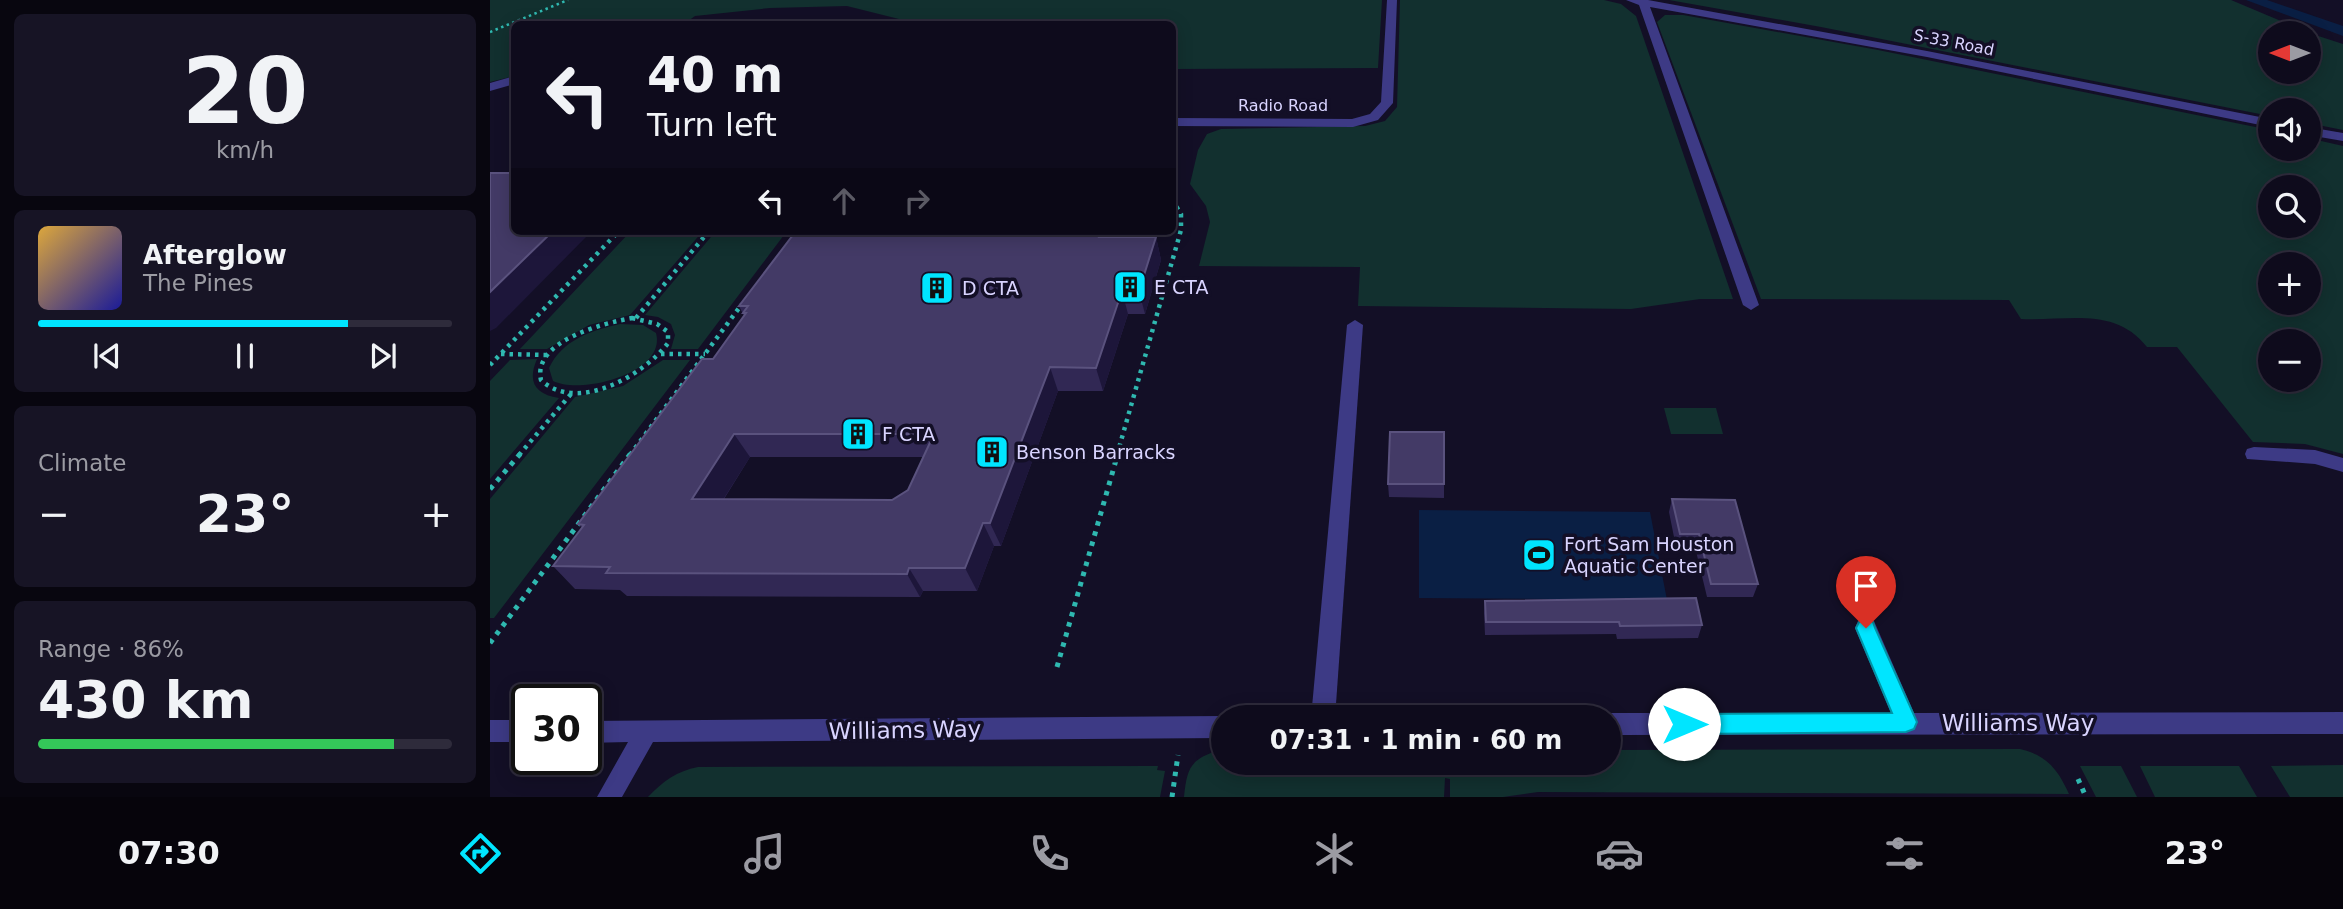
<!DOCTYPE html>
<html lang="en">
<head>
<meta charset="utf-8">
<style>
  body { margin:0; font-family:"DejaVu Sans",sans-serif; background:#171425; color:#f1f3f6; height:100vh; display:flex; flex-direction:column; font-size:26px; white-space:nowrap }
  * { box-sizing:border-box; margin:0 }
  p { font-size:23px; color:#9b9ba3 }
  .icon { flex:none; width:38px; height:38px; fill:none; stroke:currentColor; stroke-width:2; stroke-linecap:round; stroke-linejoin:round }
  .map { position:relative; flex:1; overflow:hidden }
  .panel { display:flex; flex-direction:column; gap:14px; padding:14px; background:#08060f; width:490px }
  .panel>* { flex:none }
  .top-card { position:absolute; left:21px; top:21px; width:665px; height:214px; border-radius:10px; box-shadow:0 4px 18px #0003,0 0 0 2px #2e2b3b; background:#0e0b1c; color:#f1f3f6; overflow:hidden }
  .needle { width:46px; rotate:270deg }
  .controls { position:absolute; left:1768px; top:21px; display:grid; gap:14px }
  .controls a { display:grid; place-items:center; width:63px; height:63px; border-radius:50%; background:#0e0b1c; box-shadow:0 4px 18px #0003,0 0 0 2px #2e2b3b; font-size:35px }
  .speed { position:absolute; left:21px; top:684px; display:flex; gap:14px; font-size:35px; font-weight:700; text-align:center }
  .speed>* { display:grid; place-content:center; width:91px; height:91px; border-radius:50%; background:#0e0b1c; box-shadow:0 4px 18px #0003,0 0 0 2px #2e2b3b; line-height:1 }
  .speed .limit { border:4px solid #111; border-radius:10px; background:#fff; color:#111 }
  .pin { position:absolute; display:grid; place-items:center; width:60px; height:60px; color:#fff; margin:-72px -30px; border-radius:50% 50% 50% 0; rotate:-45deg; box-shadow:0 0 7px #0007 }
  .pin .icon { rotate:45deg }
  .me { position:absolute; width:77px; margin:-38px; rotate:90deg; stroke-linejoin:round; filter:drop-shadow(0 0 5px #0008) }
  .turn { display:flex; align-items:center; gap:24px; height:147px; padding:0 21px; font-size:32px }
  .turn .icon { width:91px; height:91px; stroke-width:2.5 }
  .turn b { display:block; font-size:49px; line-height:60px }
  .lanes { display:flex; align-items:center; height:66px; padding:0 21px; background:#0003; justify-content:center; gap:35px; direction:ltr }
  .lanes .off { opacity:.35 }
  .big { font-size:52px; font-weight:700; line-height:1.1 }
  .panel .widget { flex:1; display:flex; flex-direction:column; justify-content:center; gap:10px; min-width:0; padding:0 24px; border-radius:10px; background:#171425 }
  .panel .dial { align-items:center; gap:0 }
  .dial b { font-size:91px; line-height:1 }
  .song { display:flex; align-items:center; gap:21px }
  .cover { width:84px; height:84px; border-radius:10px; background:linear-gradient(135deg,hsl(40 70% 55%),hsl(240 70% 35%)) }
  .played { height:7px; border-radius:4px; background:linear-gradient(90deg,#00e5ff 75%,#2e2b3b 75%) }
  .keys { display:flex; justify-content:space-around; direction:ltr }
  .heat { display:flex; justify-content:space-between; align-items:center; font-size:38px; direction:ltr }
  .charge { height:10px; border-radius:5px; background:linear-gradient(90deg,#34c759 86%,#2e2b3b 0) }
  .trip { position:absolute; left:721px; top:705px; width:410px; height:70px; border-radius:35px; background:#0e0b1c; box-shadow:0 4px 18px #0003,0 0 0 2px #2e2b3b; font-weight:700; line-height:70px; text-align:center }
  .menu { display:flex; height:112px; justify-content:space-around; align-items:center; background:#06040b; color:#9b9ba3 }
  .menu .icon { width:49px; height:49px }
  .menu .on { color:#00e5ff }
  .menu b { font-size:32px; color:#f1f3f6 }
  main { display:flex; flex:1; min-height:0 }
  .map>svg:first-child { display:block }
</style>
</head>
<body>
<main>
<section class="panel">
<div class="widget dial"><b>20</b><p>km/h</p></div>
<div class="widget">
<div class="song"><i class="cover"></i><div><b>Afterglow</b><p>The Pines</p></div></div>
<div class="played"></div>
<div class="keys"><svg class="icon" aria-label="previous" viewBox="0 0 24 24"><path d="M18 5L8 12l10 7zM5 5v14"/></svg><svg class="icon" aria-label="pause" viewBox="0 0 24 24"><path d="M8 5v14M16 5v14"/></svg><svg class="icon" aria-label="next" viewBox="0 0 24 24"><path d="M6 5l10 7-10 7zM19 5v14"/></svg></div>
</div>
<div class="widget"><p>Climate</p>
<div class="heat"><a>−</a><b class="big">23°</b><a>+</a></div>
</div>
<div class="widget"><p>Range · 86%</p><b class="big">430 km</b><div class="charge"></div></div>
</section>
<div class="map">
<svg width="1853" height="797" viewBox="0 0 1853 797">
  <rect width="100%" height="100%" fill="#130f26"/>
  <g fill="#12302f" fill-rule="evenodd">
    <polygon points="0,0 892,0 888,68 683,69 682,24 429,24 357,6 280,8 205,16 194,24 24,24 24,76 0,82"/>
    <polygon points="910,0 1114,0 1131,4 1146,16 1243,299 1210,299 1141,309 868,306 870,267 709,266 720,222 716,206 700,184 708,150 717,134 731,129 875,126 895,121 907,107"/>
    <path d="M1179 0H1741L1819 33 1853 44V130L1818 123V110H1780V116L1331 27ZM1780 33H1818V72H1780Z"/>
    <path d="M1175 15H1193L1388 50 1780 130V149H1818V138L1853 146V454L1815 444 1763 442 1687 347H1657C1625 306 1578 321 1531 319L1519 300 1271 299 1167 22ZM1780 187H1818V226H1780ZM1780 264H1818V303H1780ZM1780 341H1818V380H1780Z"/>
    <polygon points="141,231 213,231 140,315 99,325 57,349 30,349"/>
    <polygon points="226,231 297,231 208,349 181,349 185,335 181,324 168,317 155,315"/>
    <path d="M130 324 153 325 166 333C177 373 91 395 63 381L59 368C72 340 102 330 130 324Z"/>
    <path d="M47 359C37 382 45 394 69 398L0 479V381L20 360Z"/>
    <polygon points="173,360 200,360 4,618 0,618 0,499 85,397 133,386"/>
    <polygon points="1174,408 1226,408 1233,434 1181,434"/>
    <path d="M1530 749C1557 755 1568 770 1579 794L1048 792 1013 797H960V779L955 778 954 797H694C697 768 700 759 730 750H733V763H1118V750Z"/>
    <polygon points="1853,765 1853,797 1800,797 1781,766"/>
    <path d="M668 766 667 770 675 771 670 797H158C173 781 187 771 208 767Z"/>
    <polygon points="1590,766 1631,766 1647,797 1606,797"/>
    <polygon points="1650,766 1749,766 1767,797 1665,797"/>
  </g>
  <g fill="#0a1f44">
    <polygon points="1756,0 1777,0 1853,26 1853,36"/>
    <polygon points="929,510 1160,512 1177,600 929,598"/>
  </g>
  <g fill="none" stroke-linecap="round" stroke-linejoin="round">
    <polyline stroke="#2fb8b0" stroke-width="2.5" stroke-dasharray="2.5 3.5" stroke-linecap="butt" points="0,32 78,0"/>
    <g stroke="#2fb8b0" stroke-width="4.5" stroke-dasharray="3.5 5" stroke-linecap="butt">
      <path d="M142 318 167 324 178 332V343C154 375 87 414 51 380 42 341 114 323 142 318Z"/>
      <polyline points="146,318 219,231"/>
      <polyline points="11,354 58,355"/>
      <polyline points="171,354 215,354"/>
      <polyline points="0,365 129,231"/>
      <polyline points="29,455 81,394"/>
      <polyline points="140,455 252,304"/>
      <polyline points="627,455 691,230 691,214 682,200"/>
    </g>
    <g stroke="#2fb8b0" stroke-width="5" stroke-dasharray="4.5 6" stroke-linecap="butt">
      <polyline points="0,489 31,453"/>
      <polyline points="0,643 141,453"/>
      <polyline points="567,667 628,453"/>
      <polyline points="1588,779 1596,797"/>
      <polyline points="682,797 688,755"/>
    </g>
    <g fill="#3d3a85" fill-rule="evenodd">
      <polygon points="897,0 907,0 903,103 888,120 863,127 682,126 682,118 862,119 880,114 891,102"/>
      <polygon points="1136,0 1158,0 1437,51 1780,119 1780,127 1437,57 1160,7 1269,305 1261,310 1253,305 1149,5"/>
      <polygon points="24,76 24,84 0,91 0,83"/>
      <polygon points="1818,127 1853,133 1853,141 1818,135"/>
      <polygon points="865,320 873,325 845,718 821,718 857,325"/>
      <polygon points="1764,447 1825,450 1853,458 1853,472 1825,464 1757,459 1755,454 1757,449"/>
      <polygon points="1376,619 1384,621 1424,713 1853,712 1853,734 1118,735 1118,718 1109,718 1118,713 1401,713 1365,628 1368,621"/>
      <polygon points="733,716 736,718 733,718 733,738 163,742 132,797 107,797 138,742 96,743 96,721"/>
      <rect x="0" y="720" width="37" height="22"/>
    </g>
  </g>
  <g fill="#312854" fill-rule="evenodd">
    <path d="M625 231 623 237H666L671 260 655 314H638L613 391H568L511 546H504L487 591H433L430 597 137 596 130 590 85 589 63 566 92 528 88 524 223 359 254 316 249 306ZM260 457H433L418 490 402 500 234 499Z"/>
    <polygon points="898,484 954,484 954,498 899,497"/>
    <polygon points="1182,499 1268,584 1263,597 1217,597 1205,547 1186,547 1179,512"/>
    <polygon points="995,601 1212,625 1208,638 1127,639 1126,634 995,635 994,613"/>
  </g>
  <g fill="#1d163a">
    <polygon points="63,231 102,231 6,328 0,331 0,292"/>
    <polygon points="611,231 625,231 615,260 609,237"/>
    <polygon points="666,237 671,260 655,314 649,291"/>
    <polygon points="632,291 638,314 613,391 606,368"/>
    <polygon points="560,367 568,391 511,546 500,523"/>
    <polygon points="244,434 260,457 219,522 202,499"/>
    <polygon points="493,523 504,546 487,591 475,568"/>
    <polygon points="419,568 433,591 430,597 417,574"/>
  </g>
  <g fill="#433a66" stroke="#5a527e" stroke-width="2" fill-rule="evenodd">
    <polygon points="0,173 24,173 24,231 63,231 0,292"/>
    <path d="M306 231H611L609 237H666L649 291H632L606 368 560 367 500 523H493L475 568H419L417 574 116 573 120 567 63 566 94 525 88 524 212 359H223L256 313H253L258 306H249ZM244 434H444L418 490 402 500 202 499Z"/>
    <polygon points="900,432 954,432 954,484 898,484"/>
    <polygon points="1182,499 1245,500 1268,584 1221,584 1209,534 1190,534"/>
    <polygon points="1206,598 1212,625 1130,626 1129,622 996,622 995,601"/>
  </g>
  <polygon fill="#00e5ff" stroke="#0095a6" stroke-width="2" points="1376,619 1383,622 1385,628 1427,722 1424,729 1416,732 1194,734 1187,731 1184,724 1187,717 1194,714 1402,713 1366,628 1369,622"/>
  <defs>
    <symbol id="building-square" viewBox="-11 -11 22 22"><rect x="-9" y="-9" width="18" height="18" rx="4" fill="#00e5ff" stroke="#130f26"/><path d="M-4-6H4V6H1V3H-1V6H-4ZM-2.5-4.3h1.7v1.8h-1.7ZM.8-4.3h1.7v1.8H.8ZM-2.5-1h1.7V.8h-1.7ZM.8-1h1.7V.8H.8Z" fill="#111"/></symbol>
    <symbol id="stadium-square" viewBox="-11 -11 22 22"><rect x="-9" y="-9" width="18" height="18" rx="4" fill="#00e5ff" stroke="#130f26"/><path d="M0-5a6.5 5 0 1 0 0 10a6.5 5 0 1 0 0-10ZM-3.5-1.8h7v3.6h-7Z" fill="#111"/></symbol>
  </defs>
  <g fill-rule="evenodd">
    <use href="#building-square" x="621" y="268" width="38" height="38"/>
    <use href="#building-square" x="428" y="269" width="38" height="38"/>
    <use href="#building-square" x="349" y="415" width="38" height="38"/>
    <use href="#building-square" x="483" y="433" width="38" height="38"/>
    <use href="#stadium-square" x="1030" y="536" width="38" height="38"/>
  </g>
  <g text-anchor="middle" stroke-width="7" stroke-linejoin="round" paint-order="stroke">
    <g font-size="16" fill="#d9d4ff" stroke="#130f26">
      <text transform="translate(1464 42) rotate(11)" y="6">S-33 Road</text>
      <text x="793" y="111">Radio Road</text>
    </g>
    <g font-size="19" fill="#d9d4ff" stroke="#130f26" text-anchor="start">
      <text x="664" y="294">E CTA</text>
      <text x="472" y="295">D CTA</text>
      <text x="392" y="441">F CTA</text>
      <text x="526" y="459">Benson Barracks</text>
      <text x="1074" y="551">Fort Sam Houston<tspan x="1074" dy="22">Aquatic Center</tspan></text>
    </g>
    <g font-size="23" fill="#d9d4ff" stroke="#130f26">
      <text x="1528" y="731">Williams Way</text>
      <text transform="translate(415 730) rotate(-1)" y="8">Williams Way</text>
    </g>
  </g>
</svg>
<div class="controls">
<a><svg class="needle" viewBox="-14 -14 28 28"><path d="M0-13l5 13h-10z" fill="#e53935"/><path d="M0 13l5-13h-10z" fill="#9b9ba3"/></svg></a>
<a><svg class="icon" aria-label="sound" viewBox="0 0 24 24"><path d="M4 9h4l5-4v14l-5-4H4zM17 9q2 3 0 6"/></svg></a>
<a><svg class="icon" aria-label="search" viewBox="0 0 24 24"><circle cx="10" cy="10" r="6"/><path d="M15 15l6 6"/></svg></a>
<a>+</a>
<a>−</a>
</div>
<div class="speed"><div class="limit">30</div></div>
<div class="pin" style="left:1376px;top:628px;background:#d93025"><svg class="icon" aria-label="arrive" viewBox="0 0 24 24"><path d="M6 21V4h12l-3 4 3 4H6"/></svg></div>
<svg class="me" style="left:1194px;top:724px" viewBox="-20 -20 40 40"><circle r="19" fill="#fff"/><path d="M0-13L10 11 0 6-10 11z" fill="#00e5ff"/></svg>
<div class="trip">07:31 · 1 min · 60 m</div>
<div class="top-card">
<div class="turn"><svg class="icon" aria-label="left" viewBox="0 0 24 24"><path d="M17 20v-9H6M10 6l-5 5 5 5"/></svg><div><b>40 m</b>Turn left</div></div>
<div class="lanes"><svg class="icon" aria-label="left" viewBox="0 0 24 24"><path d="M17 20v-9H6M10 6l-5 5 5 5"/></svg><svg class="icon off" aria-label="ahead" viewBox="0 0 24 24"><path d="M12 20V5M6 11l6-6 6 6"/></svg><svg class="icon off" aria-label="right" viewBox="0 0 24 24"><path d="M7 20v-9h11M14 6l5 5-5 5"/></svg></div>
</div>
</div>
</main>
<nav class="menu">
<b>07:30</b>
<svg class="icon on" aria-label="directions" viewBox="0 0 24 24"><path d="M12 3l9 9-9 9-9-9zM9 14v-3h6M13 9l2 2-2 2"/></svg>
<svg class="icon" aria-label="music" viewBox="0 0 24 24"><path d="M9 18V5l10-2v13"/><circle cx="6" cy="18" r="3"/><circle cx="16" cy="16" r="3"/></svg>
<svg class="icon" aria-label="phone" viewBox="0 0 24 24"><path d="M5 4h4l2 5-3 2q2 4 5 5l2-3 5 2v4C11 20 4 13 5 4z"/></svg>
<svg class="icon" aria-label="climate" viewBox="0 0 24 24"><path d="M12 3v18M4 7l16 10M4 17L20 7"/></svg>
<svg class="icon" aria-label="car" viewBox="0 0 24 24"><path d="M5 17H2v-5l4-1 3-4h7l3 4 3 1v5h-3M9 17h6M6 11h13"/><circle cx="7" cy="17" r="2"/><circle cx="17" cy="17" r="2"/></svg>
<svg class="icon" aria-label="filters" viewBox="0 0 24 24"><path d="M4 7h16M4 17h16"/><circle cx="9" cy="7" r="2"/><circle cx="15" cy="17" r="2"/></svg>
<b>23°</b>
</nav>
</body>
</html>
